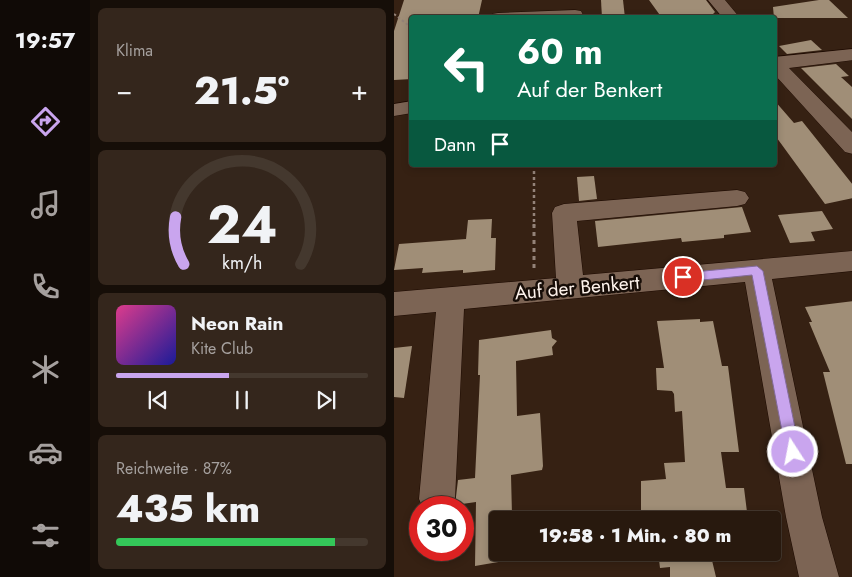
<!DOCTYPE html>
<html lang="de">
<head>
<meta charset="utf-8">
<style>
  body { margin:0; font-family:Jost,sans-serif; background:#34261c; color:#f1f3f6; height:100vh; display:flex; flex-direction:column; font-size:19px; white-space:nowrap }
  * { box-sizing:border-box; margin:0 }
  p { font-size:16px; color:#a5a09e }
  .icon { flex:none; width:28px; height:28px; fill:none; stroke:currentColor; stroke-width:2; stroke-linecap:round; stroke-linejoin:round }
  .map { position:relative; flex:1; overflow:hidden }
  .side { display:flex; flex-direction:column; gap:8px; padding:8px; background:#160e08; width:304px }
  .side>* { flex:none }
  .top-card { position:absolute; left:15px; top:15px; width:368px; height:152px; border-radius:5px; box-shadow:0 2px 8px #0003,0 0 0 1px #44382e; background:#0b6e4f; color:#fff; overflow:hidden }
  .speed { position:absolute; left:15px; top:496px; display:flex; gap:10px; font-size:25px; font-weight:700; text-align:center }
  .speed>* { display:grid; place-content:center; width:65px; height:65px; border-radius:50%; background:#28190e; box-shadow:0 2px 8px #0003,0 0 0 1px #44382e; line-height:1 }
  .speed .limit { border:8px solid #d22; background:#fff; color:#111 }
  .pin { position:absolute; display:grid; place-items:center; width:42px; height:42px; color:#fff; margin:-21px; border:2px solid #fff; border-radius:50%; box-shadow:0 1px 5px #0007 }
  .me { position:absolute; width:55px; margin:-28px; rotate:349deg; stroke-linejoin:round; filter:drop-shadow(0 0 4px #0008) }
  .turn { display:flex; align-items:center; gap:18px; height:105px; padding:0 25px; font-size:22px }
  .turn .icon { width:65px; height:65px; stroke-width:2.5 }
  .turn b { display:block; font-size:35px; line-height:42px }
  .then { display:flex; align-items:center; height:48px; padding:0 25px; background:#0003; gap:10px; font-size:19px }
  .big { font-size:38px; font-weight:800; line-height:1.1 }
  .side .tile { flex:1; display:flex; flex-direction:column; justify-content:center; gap:8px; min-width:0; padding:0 18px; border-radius:8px; background:#34261c }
  .side .dial { align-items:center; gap:0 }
  .dial svg { height:130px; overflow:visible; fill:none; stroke:#44382e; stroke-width:7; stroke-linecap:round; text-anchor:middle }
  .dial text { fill:#f1f3f6; stroke:none }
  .song { display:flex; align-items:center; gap:15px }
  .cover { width:60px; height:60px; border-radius:8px; background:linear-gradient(135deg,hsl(330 70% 55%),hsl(240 70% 35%)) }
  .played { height:5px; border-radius:2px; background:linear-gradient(90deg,#c9a5ee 45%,#44382e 45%) }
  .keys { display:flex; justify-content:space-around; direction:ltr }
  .heat { display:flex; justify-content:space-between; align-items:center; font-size:28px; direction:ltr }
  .charge { height:8px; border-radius:4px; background:linear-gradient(90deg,#34c759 87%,#44382e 0) }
  .trip { position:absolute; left:95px; top:511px; width:292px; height:50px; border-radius:5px; background:#28190e; box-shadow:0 2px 8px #0003,0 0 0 1px #44382e; font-weight:800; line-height:50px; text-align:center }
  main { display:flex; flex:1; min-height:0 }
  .tab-bar { display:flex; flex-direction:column; width:90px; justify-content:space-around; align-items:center; background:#100a06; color:#a5a09e }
  .tab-bar .icon { width:35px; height:35px }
  .tab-bar .active { color:#c9a5ee }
  .tab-bar b { font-size:22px; color:#f1f3f6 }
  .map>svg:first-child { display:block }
</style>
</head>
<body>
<main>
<nav class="tab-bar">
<b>19:57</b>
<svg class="icon active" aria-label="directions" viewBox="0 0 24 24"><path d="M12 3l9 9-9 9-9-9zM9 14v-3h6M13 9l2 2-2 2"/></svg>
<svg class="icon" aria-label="music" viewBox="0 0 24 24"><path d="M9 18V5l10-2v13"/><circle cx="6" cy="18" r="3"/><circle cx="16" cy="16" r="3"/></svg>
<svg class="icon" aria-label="phone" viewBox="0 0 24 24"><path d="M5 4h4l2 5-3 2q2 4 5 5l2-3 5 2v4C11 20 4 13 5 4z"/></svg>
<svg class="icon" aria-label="climate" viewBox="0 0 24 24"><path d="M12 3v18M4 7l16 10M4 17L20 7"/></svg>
<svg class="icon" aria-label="car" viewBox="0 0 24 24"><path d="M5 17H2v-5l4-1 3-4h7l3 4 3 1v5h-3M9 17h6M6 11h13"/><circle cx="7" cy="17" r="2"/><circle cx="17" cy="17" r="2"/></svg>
<svg class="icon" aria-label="filters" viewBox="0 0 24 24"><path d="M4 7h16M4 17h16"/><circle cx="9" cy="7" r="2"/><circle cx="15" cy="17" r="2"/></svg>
</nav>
<section class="side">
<div class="tile"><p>Klima</p>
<div class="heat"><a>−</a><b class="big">21.5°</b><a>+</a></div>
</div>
<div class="tile dial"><svg viewBox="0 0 100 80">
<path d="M14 69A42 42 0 1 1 86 69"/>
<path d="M14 69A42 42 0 0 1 9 40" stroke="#c9a5ee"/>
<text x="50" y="56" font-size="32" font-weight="700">24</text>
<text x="50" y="72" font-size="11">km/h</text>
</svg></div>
<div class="tile">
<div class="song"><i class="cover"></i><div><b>Neon Rain</b><p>Kite Club</p></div></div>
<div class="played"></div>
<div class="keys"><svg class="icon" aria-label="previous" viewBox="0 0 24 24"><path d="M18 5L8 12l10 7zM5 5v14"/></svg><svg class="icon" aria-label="pause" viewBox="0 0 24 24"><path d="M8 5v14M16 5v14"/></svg><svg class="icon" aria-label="next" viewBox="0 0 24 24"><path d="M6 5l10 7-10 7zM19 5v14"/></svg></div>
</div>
<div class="tile"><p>Reichweite · 87%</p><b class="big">435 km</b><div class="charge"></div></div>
</section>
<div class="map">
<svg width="459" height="577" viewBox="0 0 459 577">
  <rect width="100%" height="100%" fill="#362113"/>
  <g fill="#a08e77">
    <polygon points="10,0 88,0 84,18 18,18 18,79 0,80 0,31"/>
    <polygon points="207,0 229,0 231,18 208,18"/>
    <polygon points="255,0 312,0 321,12 315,18 287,18 285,16 268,18"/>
    <polygon points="425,0 435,0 454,18 380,18 379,7"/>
    <polygon points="417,40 428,50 393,54 385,46"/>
    <polygon points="442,64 455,76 447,77 459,88 459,120 407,68"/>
    <polygon points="380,100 400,123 408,121 416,131 459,185 459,198 431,204 380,134"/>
    <polygon points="200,176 203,199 185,201 183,177"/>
    <polygon points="348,207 357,232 330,235 330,238 288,242 287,238 204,247 201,221"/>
    <polygon points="428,211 439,229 417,232 421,241 396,243 384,215"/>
    <polygon points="98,219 97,238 102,238 101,270 69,273 69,270 28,273 29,268 0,270 5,244 72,239 74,220"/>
    <polygon points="459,301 459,464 452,464 429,372 436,372 415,322 418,322 411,307"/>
    <polygon points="306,319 306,322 319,321 328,366 334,366 345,452 327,452 332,488 350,488 354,520 247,520 247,481 272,479 270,463 291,462 288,411 281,412 280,394 278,391 263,390 262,368 270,368 263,321"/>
    <polygon points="157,330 158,338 163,341 158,347 159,355 122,361 123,416 146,413 149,466 148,470 117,475 118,515 127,514 127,520 104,520 104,552 128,552 128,558 81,566 82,502 61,505 64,480 81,478 86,375 84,375 85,340"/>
    <polygon points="18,346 10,398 0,397 0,348"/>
    <polygon points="264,552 316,552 322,577 276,577 276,567 266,568"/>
  </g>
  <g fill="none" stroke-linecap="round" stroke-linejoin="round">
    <defs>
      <g id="minor">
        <polygon points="314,0 331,0 346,18 329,18"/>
        <polygon points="181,10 187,11 189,15 188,18 96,18 98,14 104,13"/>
        <polygon points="459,49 459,60 395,68 459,133 459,154 451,152 380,74 380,57"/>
        <polygon points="18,101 18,113 0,116 0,104"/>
        <polygon points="343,190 351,192 355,198 351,204 343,206 183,221 189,275 459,251 459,271 378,279 428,517 445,577 405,577 392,517 351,282 70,309 61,499 57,508 29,508 25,499 42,312 0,316 0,292 162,278 158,213 161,207 170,204"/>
      </g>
    </defs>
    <use href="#minor" stroke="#1d0a01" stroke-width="1"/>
    <polyline stroke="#948379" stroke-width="2" stroke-dasharray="2.5 2.5" stroke-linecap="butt" points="0,14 18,28"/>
    <polyline stroke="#948379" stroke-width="2.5" stroke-dasharray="3 3" stroke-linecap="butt" points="140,165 140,226"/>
    <polyline stroke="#948379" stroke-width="3" stroke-dasharray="4 4" stroke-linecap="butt" points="140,224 140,270"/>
    <use href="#minor" fill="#7c6454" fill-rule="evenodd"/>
  </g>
  <polygon fill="#c9a5ee" stroke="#836b9b" points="363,266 369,271 406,452 404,457 399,459 394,457 392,452 358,275 289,282 283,277 289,273"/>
  <g text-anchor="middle" stroke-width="5" stroke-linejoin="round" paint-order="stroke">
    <g font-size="19" fill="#fdf2eb" stroke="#170d07">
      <text transform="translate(183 287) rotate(-5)" y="7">Auf der Benkert</text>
    </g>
  </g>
</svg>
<div class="speed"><div class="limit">30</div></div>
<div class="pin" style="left:289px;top:277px;background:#d93025"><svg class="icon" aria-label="arrive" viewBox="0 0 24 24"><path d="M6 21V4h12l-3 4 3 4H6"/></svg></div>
<svg class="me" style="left:399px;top:452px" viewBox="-20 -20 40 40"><circle r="17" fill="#c9a5ee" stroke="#fff" stroke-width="3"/><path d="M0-11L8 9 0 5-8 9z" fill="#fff"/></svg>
<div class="trip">19:58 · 1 Min. · 80 m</div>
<div class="top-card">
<div class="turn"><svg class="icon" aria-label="left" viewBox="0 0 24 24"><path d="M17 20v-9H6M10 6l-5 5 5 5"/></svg><div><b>60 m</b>Auf der Benkert</div></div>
<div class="then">Dann<svg class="icon" aria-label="arrive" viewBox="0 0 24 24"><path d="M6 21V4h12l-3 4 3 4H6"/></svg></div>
</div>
</div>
</main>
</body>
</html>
